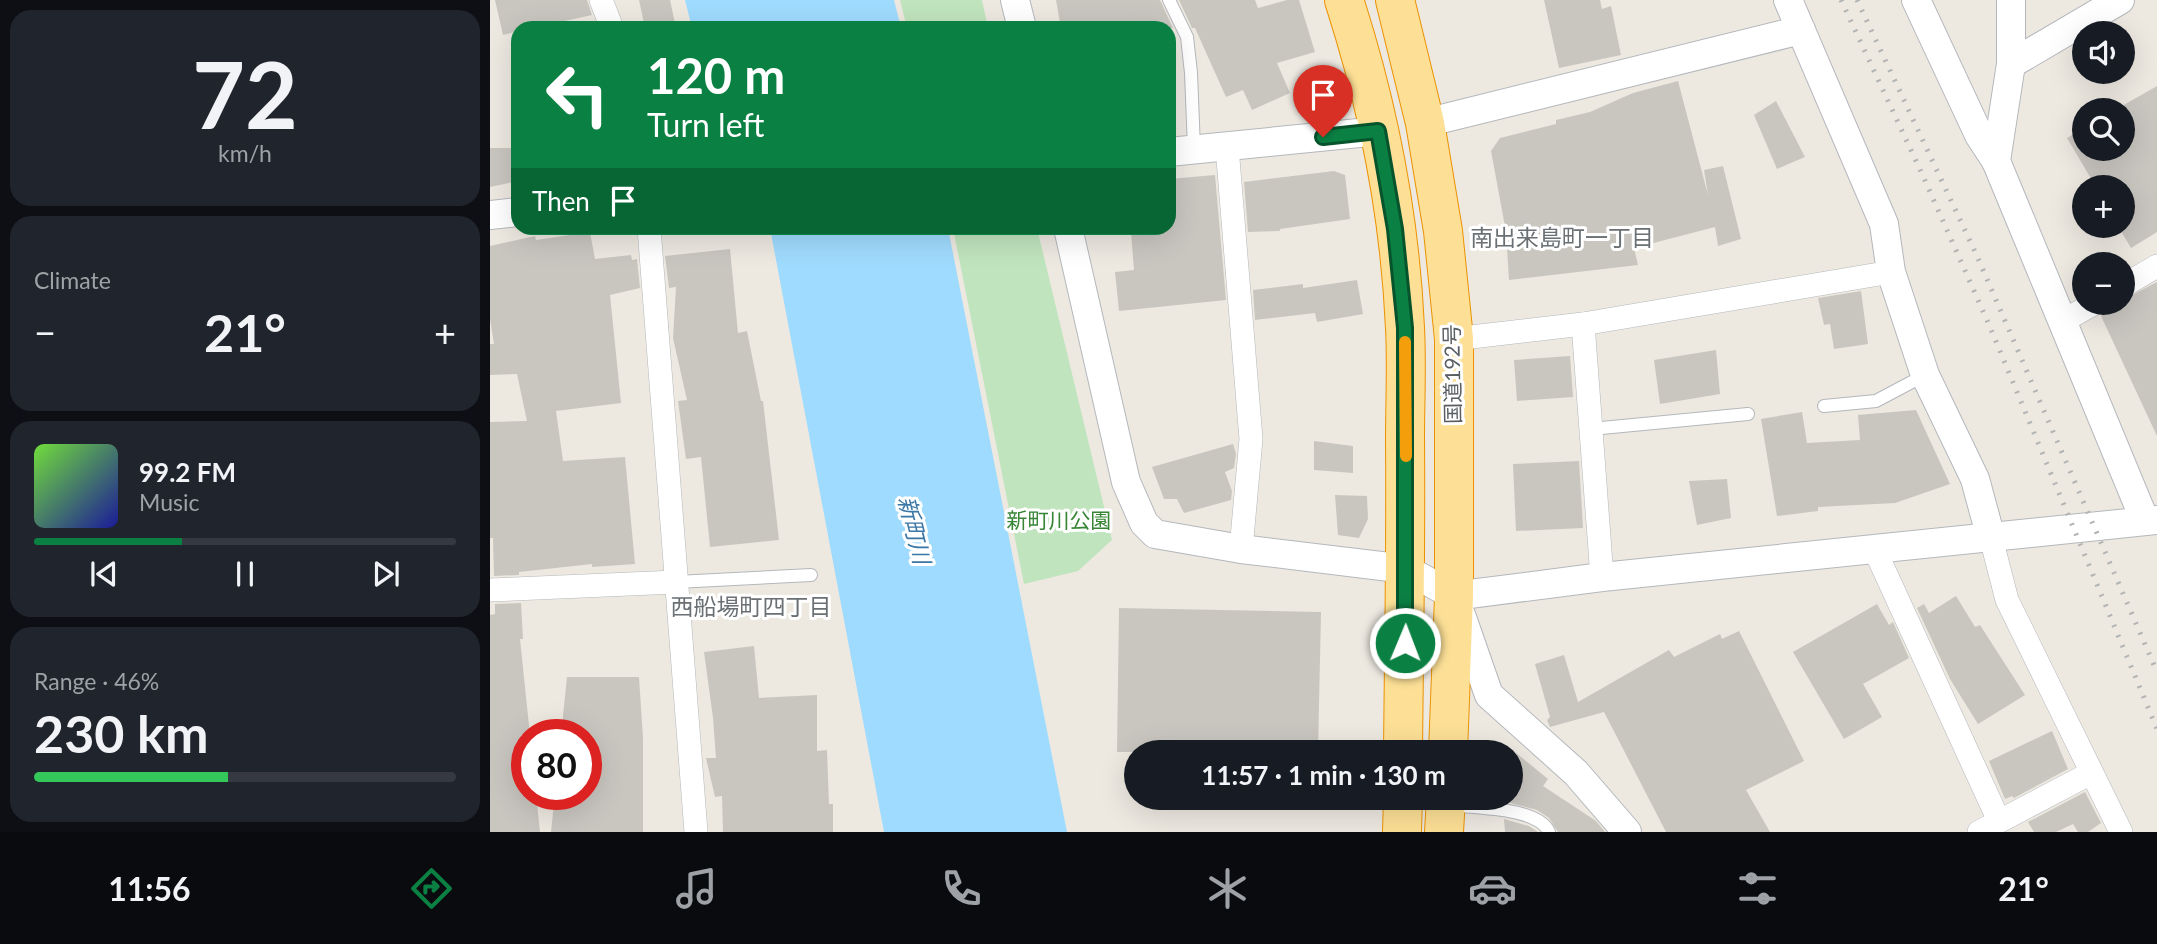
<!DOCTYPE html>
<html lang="en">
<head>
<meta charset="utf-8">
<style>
  body { margin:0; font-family:Lato,"Noto Sans JP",sans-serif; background:#20242c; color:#f1f3f6; height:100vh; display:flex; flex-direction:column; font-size:26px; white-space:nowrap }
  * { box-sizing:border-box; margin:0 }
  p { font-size:23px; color:#9ea1a6 }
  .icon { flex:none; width:38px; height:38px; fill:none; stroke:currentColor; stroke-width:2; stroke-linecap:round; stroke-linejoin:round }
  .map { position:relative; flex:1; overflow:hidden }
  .drawer { display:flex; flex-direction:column; gap:10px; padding:10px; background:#0d0f14; width:490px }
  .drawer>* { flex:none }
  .guide { position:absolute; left:21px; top:21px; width:665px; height:214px; border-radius:21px; box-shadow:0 7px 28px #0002; background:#0b8043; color:#fff; overflow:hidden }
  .tools { position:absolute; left:1582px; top:21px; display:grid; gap:14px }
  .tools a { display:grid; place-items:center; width:63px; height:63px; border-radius:50%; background:#171b24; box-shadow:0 7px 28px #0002; font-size:35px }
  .speed { position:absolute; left:21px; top:719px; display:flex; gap:14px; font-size:35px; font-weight:700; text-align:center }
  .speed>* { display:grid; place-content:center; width:91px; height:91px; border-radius:50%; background:#171b24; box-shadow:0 7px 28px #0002; line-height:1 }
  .speed .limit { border:10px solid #d22; background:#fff; color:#111 }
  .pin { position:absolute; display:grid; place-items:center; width:60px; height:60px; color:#fff; margin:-72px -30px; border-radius:50% 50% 50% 0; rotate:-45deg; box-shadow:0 0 7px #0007 }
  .pin .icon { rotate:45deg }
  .me { position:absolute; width:77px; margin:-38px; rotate:1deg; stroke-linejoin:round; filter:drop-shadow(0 0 5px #0008) }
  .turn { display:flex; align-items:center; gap:24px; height:147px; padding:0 21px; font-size:32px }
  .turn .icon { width:91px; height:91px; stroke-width:2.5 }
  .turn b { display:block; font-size:49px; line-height:60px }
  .then { display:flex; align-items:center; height:66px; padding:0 21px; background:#0003; gap:14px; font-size:26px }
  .big { font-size:52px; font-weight:700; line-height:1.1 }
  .drawer .tile { flex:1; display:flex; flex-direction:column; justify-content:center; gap:10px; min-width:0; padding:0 24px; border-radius:21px; background:#20242c }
  .drawer .dial { align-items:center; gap:0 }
  .dial b { font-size:91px; line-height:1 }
  .song { display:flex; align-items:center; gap:21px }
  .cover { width:84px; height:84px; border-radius:10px; background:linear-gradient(135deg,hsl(100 70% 55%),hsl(240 70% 35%)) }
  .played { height:7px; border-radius:4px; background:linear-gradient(90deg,#0b8043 35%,#363941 35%) }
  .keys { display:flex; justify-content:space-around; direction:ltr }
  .heat { display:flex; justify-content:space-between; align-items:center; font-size:38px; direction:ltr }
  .charge { height:10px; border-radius:5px; background:linear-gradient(90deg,#34c759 46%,#363941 0) }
  .trip { position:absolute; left:634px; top:740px; width:399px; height:70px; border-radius:35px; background:#171b24; box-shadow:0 7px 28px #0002; font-weight:700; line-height:70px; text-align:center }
  .menu { display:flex; height:112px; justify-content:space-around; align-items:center; background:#090b0e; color:#9ea1a6 }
  .menu .icon { width:49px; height:49px }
  .menu .active { color:#0b8043 }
  .menu b { font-size:32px; color:#f1f3f6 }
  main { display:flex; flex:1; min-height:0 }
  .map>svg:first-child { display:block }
</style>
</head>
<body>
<main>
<section class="drawer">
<div class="tile dial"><b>72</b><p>km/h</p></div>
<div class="tile"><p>Climate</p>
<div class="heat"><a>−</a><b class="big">21°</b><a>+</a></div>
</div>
<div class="tile">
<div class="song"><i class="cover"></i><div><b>99.2 FM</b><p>Music</p></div></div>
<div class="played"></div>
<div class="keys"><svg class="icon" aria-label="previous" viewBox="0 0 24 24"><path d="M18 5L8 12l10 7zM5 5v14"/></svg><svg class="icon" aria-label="pause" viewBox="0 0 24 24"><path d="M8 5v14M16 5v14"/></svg><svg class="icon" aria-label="next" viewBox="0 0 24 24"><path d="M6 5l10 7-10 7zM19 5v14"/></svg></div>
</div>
<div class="tile"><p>Range · 46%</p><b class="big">230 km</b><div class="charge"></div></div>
</section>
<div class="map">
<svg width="1667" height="832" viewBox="0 0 1667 832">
  <rect width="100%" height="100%" fill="#ede9e1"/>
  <g fill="#c0e4bd">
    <polygon points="410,0 492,0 498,28 417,28"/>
    <polygon points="463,228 547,228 622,540 588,571 534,584"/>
  </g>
  <g fill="#9fdbfe">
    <polygon points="195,0 404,0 411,28 202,28"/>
    <polygon points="280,228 458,228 577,832 394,832"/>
  </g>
  <g fill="#c9c6c0">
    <polygon points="5,0 97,0 102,15 43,28 28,28 28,31 13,35"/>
    <polygon points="149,0 180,0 186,28 155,28"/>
    <polygon points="566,0 670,0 683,28 571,28"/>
    <polygon points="689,0 765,0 768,8 797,0 809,0 825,52 787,63 800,93 762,110 753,90 736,97 705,28 702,28"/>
    <polygon points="1054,0 1110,0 1112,9 1121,6 1131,55 1069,68"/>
    <polygon points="1188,81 1218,195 1214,170 1233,166 1251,239 1228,246 1225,227 1144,248 1148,265 1019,280 1016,232 1001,151 1010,138 1066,124 1066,120 1100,112 1143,93"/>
    <polygon points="1667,86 1667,232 1641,248 1628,226 1633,226 1633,187 1606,187 1577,138 1594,128 1594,149 1633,149 1633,110 1625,110"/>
    <polygon points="1286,101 1315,157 1287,169 1264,115"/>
    <polygon points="0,148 25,148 28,181 0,187"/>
    <polygon points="844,171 855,175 860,219 790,229 790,231 758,232 754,182"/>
    <polygon points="725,175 736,300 629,311 625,272 644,270 641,232 648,232 648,228 679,228 679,179"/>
    <polygon points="100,232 105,259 141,255 142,260 147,259 150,288 120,295 131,403 66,411 73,461 135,457 145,564 102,567 102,564 29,572 29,575 4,576 3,538 0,538 0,422 37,421 27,374 0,375 0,344 4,344 0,319 0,246 45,236 46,240"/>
    <polygon points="240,249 248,333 257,331 271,401 273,401 289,540 220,547 211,457 196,459 188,401 197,400 183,338 186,287 179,288 175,256"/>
    <polygon points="867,280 873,314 827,322 825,313 765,320 763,290 813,284 813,288"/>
    <polygon points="1667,282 1667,436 1611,316 1618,308 1627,303 1633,303 1633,300"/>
    <polygon points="1371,291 1378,344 1344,349 1340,324 1334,325 1328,298"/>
    <polygon points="1226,350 1230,394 1170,404 1164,360"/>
    <polygon points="1080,356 1083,397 1027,401 1024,360"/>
    <polygon points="1426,410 1460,484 1405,503 1328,507 1328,511 1287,516 1271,419 1312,412 1317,443 1370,440 1368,415"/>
    <polygon points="824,441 863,446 863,473 824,470"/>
    <polygon points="743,444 746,454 744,468 735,472 742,491 741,500 694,513 687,499 674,499 662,467"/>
    <polygon points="1089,461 1093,528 1026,531 1023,464"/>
    <polygon points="1237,479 1241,518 1207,525 1199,481"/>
    <polygon points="845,495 877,496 878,519 869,538 848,535"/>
    <polygon points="1466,596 1485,627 1490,625 1535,695 1488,724 1460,679 1427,608 1434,604 1439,613"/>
    <polygon points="31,603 33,639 30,639 40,735 31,735 34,794 46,794 50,832 0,832 0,615 5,614 5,604"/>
    <polygon points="1387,604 1399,625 1403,622 1419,658 1373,684 1392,717 1354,739 1303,652"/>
    <polygon points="629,608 831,612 828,752 627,752"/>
    <polygon points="1249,631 1314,761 1256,790 1280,832 1176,832 1114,712 1060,727 1057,720 1060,717 1045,664 1074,655 1088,702 1179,650 1184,657 1230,634 1232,639"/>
    <polygon points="264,646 269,698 327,695 327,751 337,750 339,804 343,804 343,832 233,832 232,796 225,797 216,758 226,758 223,718 214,652"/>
    <polygon points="77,677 149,677 153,738 153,832 61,832 65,794 96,794 96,735 71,735"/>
    <polygon points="1562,731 1578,769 1524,798 1522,796 1515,799 1499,761"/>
    <polygon points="1020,748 1058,779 1053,786 1106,821 1115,832 1068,832 1059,818 1047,810 1013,801 1013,798 1020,798"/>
    <polygon points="1595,792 1611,823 1598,832 1588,832 1583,824 1566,832 1544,832 1538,822"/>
    <polygon points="1014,819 1039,826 1048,832 1015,832"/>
  </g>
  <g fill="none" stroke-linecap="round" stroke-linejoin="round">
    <defs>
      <g id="service">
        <polyline points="679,0 697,37 701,73 704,149"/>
        <polyline points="1334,406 1386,401 1435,375"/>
        <polyline points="1101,429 1258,414"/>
        <polyline points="186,582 321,575"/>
        <path d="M960 805C984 808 1048 807 1059 832"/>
      </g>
      <g id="minor">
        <polyline points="111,0 122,28"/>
        <polyline points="737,147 761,439 751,549"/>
        <polyline points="159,228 206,832"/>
        <polyline points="1633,286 1667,266"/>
        <polyline points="1573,321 1605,303"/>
        <polyline points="1093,324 1112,577"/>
        <polyline points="964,339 1093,324 1401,272"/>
        <polyline points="1501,538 1517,600 1631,832"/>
        <polyline points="1384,548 1509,821"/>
        <polyline points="0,590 186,582"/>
        <polyline points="1489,832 1601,773"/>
      </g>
      <g id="tertiary">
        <polyline points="525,0 532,28"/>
        <polyline points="1298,0 1394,224 1401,272 1435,375 1485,479 1501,538"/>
        <polyline points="1426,0 1489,135 1506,161"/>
        <polyline points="1521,0 1521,64 1506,161 1655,521"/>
        <polyline points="1521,64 1630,0"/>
        <polyline points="935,123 1311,30"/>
        <polyline points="679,152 889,131"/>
        <polyline points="0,215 28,212"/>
        <polyline points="578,228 636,482 654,523 665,534 751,549 916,569 964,596 1112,577 1667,520"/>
        <polyline points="969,609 999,695 1086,773 1137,832"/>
      </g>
      <g id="trunk">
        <path d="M854 0C888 105 910 218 915 328 917 365 915 402 915 439 916 544 914 648 913 752"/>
        <polyline points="905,0 935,123 953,231 964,339 964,596 958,752"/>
        <polyline points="912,832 913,798"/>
        <polyline points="954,832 956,798"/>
      </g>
    </defs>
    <use href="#service" stroke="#b4b7bc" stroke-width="14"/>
    <use href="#minor" stroke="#b4b7bc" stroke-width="24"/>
    <use href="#tertiary" stroke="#b4b7bc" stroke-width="30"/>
    <use href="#trunk" stroke="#ec9202" stroke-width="40"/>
    <use href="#service" stroke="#fff" stroke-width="12"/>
    <use href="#minor" stroke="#fff" stroke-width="23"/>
    <use href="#tertiary" stroke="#fff" stroke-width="28"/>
    <use href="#trunk" stroke="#fde096" stroke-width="38"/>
    <g stroke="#b2b3b3" stroke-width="5" stroke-dasharray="2 9" stroke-linecap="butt">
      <polyline points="1351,0 1433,176 1500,327 1667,729"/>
      <polyline points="1367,0 1487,256 1667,672"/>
    </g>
  </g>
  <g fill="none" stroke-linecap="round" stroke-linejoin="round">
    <defs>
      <polyline id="route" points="833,137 888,131 905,229 915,328 915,643"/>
    </defs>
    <use href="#route" stroke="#07532c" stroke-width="18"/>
    <use href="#route" stroke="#0b8043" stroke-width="12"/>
    <polyline stroke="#f59e0b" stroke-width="12" points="915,342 916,456"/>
  </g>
  <g text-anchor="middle" stroke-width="6" stroke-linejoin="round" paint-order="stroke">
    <g font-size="21" fill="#595e62" stroke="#fff">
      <text transform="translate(963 374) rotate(-91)" y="7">国道192号</text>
    </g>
    <g font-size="21" fill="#378535" stroke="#fff">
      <text x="569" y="528">新町川公園</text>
    </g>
    <g font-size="23" fill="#6a7074" stroke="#fff">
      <text x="1072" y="246">南出来島町一丁目</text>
      <text x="261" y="615">西船場町四丁目</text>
    </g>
    <g font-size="23" font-style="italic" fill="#3b77a7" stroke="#fff">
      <text transform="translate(424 530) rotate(76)" y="8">新町川</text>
    </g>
  </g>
</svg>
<div class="tools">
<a><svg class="icon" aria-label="sound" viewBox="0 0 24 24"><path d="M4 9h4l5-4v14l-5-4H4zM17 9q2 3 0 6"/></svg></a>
<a><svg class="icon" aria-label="search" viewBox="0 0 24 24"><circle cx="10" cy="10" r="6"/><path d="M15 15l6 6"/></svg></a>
<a>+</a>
<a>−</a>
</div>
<div class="speed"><div class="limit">80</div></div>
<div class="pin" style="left:833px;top:137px;background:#d93025"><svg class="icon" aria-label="arrive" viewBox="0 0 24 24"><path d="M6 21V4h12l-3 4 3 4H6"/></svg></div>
<svg class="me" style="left:915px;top:643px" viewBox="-20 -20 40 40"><circle r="17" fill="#0b8043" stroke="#fff" stroke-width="3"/><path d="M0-11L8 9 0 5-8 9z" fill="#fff"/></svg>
<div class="trip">11:57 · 1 min · 130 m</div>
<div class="guide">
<div class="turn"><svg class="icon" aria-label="left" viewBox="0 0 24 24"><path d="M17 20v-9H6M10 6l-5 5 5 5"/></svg><div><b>120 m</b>Turn left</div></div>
<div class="then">Then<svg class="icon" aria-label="arrive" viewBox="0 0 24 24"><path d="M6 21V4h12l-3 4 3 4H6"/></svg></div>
</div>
</div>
</main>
<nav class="menu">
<b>11:56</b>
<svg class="icon active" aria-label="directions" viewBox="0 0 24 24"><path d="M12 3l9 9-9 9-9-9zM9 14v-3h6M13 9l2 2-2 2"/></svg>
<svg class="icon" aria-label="music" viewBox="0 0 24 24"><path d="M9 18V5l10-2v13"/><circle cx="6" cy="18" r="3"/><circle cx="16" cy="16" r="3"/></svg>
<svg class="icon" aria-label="phone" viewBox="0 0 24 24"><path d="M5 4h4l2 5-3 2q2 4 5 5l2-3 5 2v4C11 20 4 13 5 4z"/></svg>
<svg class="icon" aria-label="climate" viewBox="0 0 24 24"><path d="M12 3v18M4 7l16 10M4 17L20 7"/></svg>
<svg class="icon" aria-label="car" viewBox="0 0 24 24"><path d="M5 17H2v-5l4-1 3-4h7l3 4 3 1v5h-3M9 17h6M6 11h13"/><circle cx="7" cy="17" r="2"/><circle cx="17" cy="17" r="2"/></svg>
<svg class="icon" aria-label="filters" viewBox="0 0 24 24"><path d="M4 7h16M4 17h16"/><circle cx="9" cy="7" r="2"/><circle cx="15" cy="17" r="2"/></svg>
<b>21°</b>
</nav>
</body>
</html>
